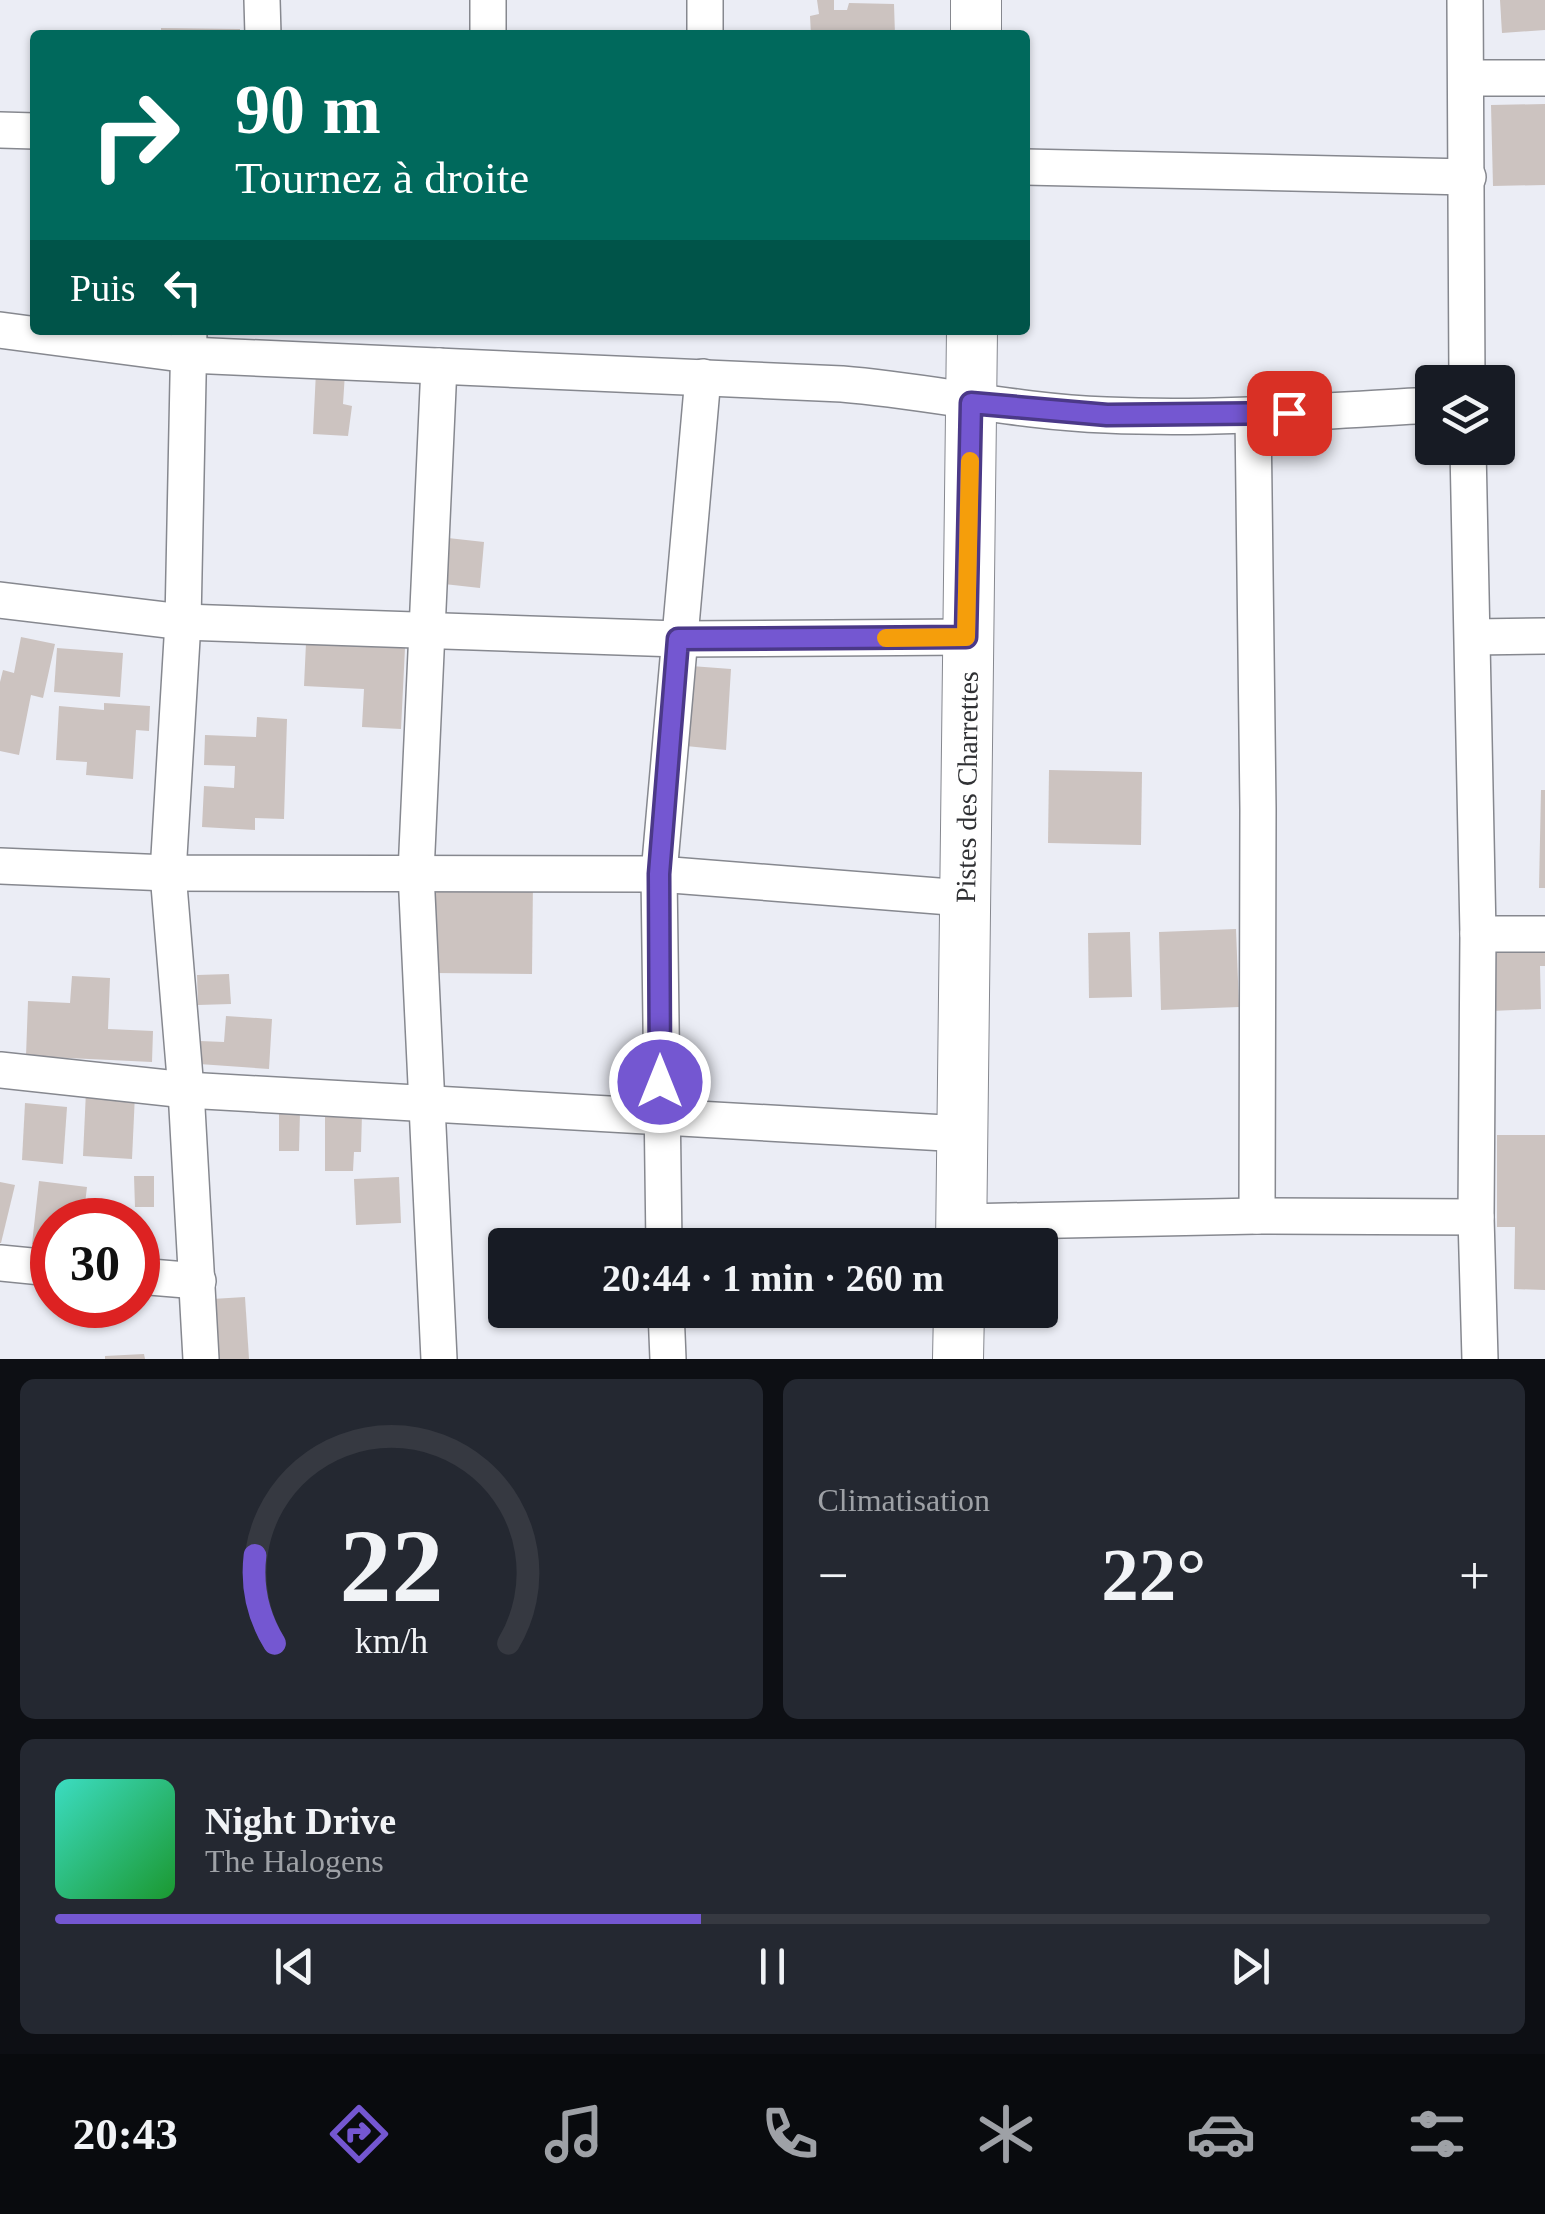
<!DOCTYPE html>
<html lang="fr">
<head>
<meta charset="utf-8">
<style>
  body { margin:0; font-family:"Times New Roman",serif; background:#242831; color:#f1f3f6; height:100vh; display:flex; flex-direction:column; font-size:38px; white-space:nowrap }
  * { box-sizing:border-box; margin:0 }
  p { font-size:32px; color:#9ea1a6 }
  .icon { flex:none; width:55px; height:55px; fill:none; stroke:currentColor; stroke-width:2; stroke-linecap:round; stroke-linejoin:round }
  .map { position:relative; height:1359px; overflow:hidden }
  .side { display:flex; flex-direction:column; gap:20px; padding:20px; background:#0d0f14; flex:1 }
  .side>* { flex:none }
  .guide { position:absolute; left:30px; top:30px; width:1000px; height:305px; border-radius:10px; box-shadow:0 2px 8px #0004; background:#00695c; color:#fff; overflow:hidden }
  .buttons { position:absolute; left:1415px; top:365px; display:grid; gap:20px }
  .buttons a { display:grid; place-items:center; width:100px; height:100px; border-radius:10px; background:#171b24; box-shadow:0 2px 8px #0004; font-size:50px }
  .speed { position:absolute; left:30px; top:1198px; display:flex; gap:20px; font-size:50px; font-weight:700; text-align:center }
  .speed>* { display:grid; place-content:center; width:130px; height:130px; border-radius:50%; background:#171b24; box-shadow:0 2px 8px #0004; line-height:1 }
  .speed .limit { border:15px solid #d22; background:#fff; color:#111 }
  .pin { position:absolute; display:grid; place-items:center; width:85px; height:85px; color:#fff; margin:-42px; border-radius:20px; box-shadow:0 5px 15px #0006 }
  .me { position:absolute; width:110px; margin:-55px; rotate:0deg; stroke-linejoin:round; filter:drop-shadow(0 0 8px #0008) }
  .turn { display:flex; align-items:center; gap:35px; height:210px; padding:0 40px; font-size:45px }
  .turn .icon { width:130px; height:130px; stroke-width:2.5 }
  .turn b { display:block; font-size:70px; line-height:85px }
  .then { display:flex; align-items:center; height:95px; padding:0 40px; background:#0003; gap:20px; font-size:38px }
  .big { font-size:75px; font-weight:800; line-height:1.1 }
  .side .card { flex:1; display:flex; flex-direction:column; justify-content:center; gap:15px; min-width:0; padding:0 35px; border-radius:15px; background:#242831 }
  .side .dial { align-items:center; gap:0 }
  .dial svg { height:260px; overflow:visible; fill:none; stroke:#363941; stroke-width:7; stroke-linecap:round; text-anchor:middle }
  .dial text { fill:#f1f3f6; stroke:none }
  .song { display:flex; align-items:center; gap:30px }
  .cover { width:120px; height:120px; border-radius:15px; background:linear-gradient(135deg,hsl(170 70% 55%),hsl(130 70% 35%)) }
  .played { height:10px; border-radius:5px; background:linear-gradient(90deg,#7457d1 45%,#363941 45%) }
  .keys { display:flex; justify-content:space-around; direction:ltr }
  .heat { display:flex; justify-content:space-between; align-items:center; font-size:55px; direction:ltr }
  .side .tiles { flex:1; display:grid; gap:20px; grid-template-columns:1fr 1fr }
  .card:last-child { grid-column:span 2 }
  .trip { position:absolute; left:488px; top:1228px; width:570px; height:100px; border-radius:10px; background:#171b24; box-shadow:0 2px 8px #0004; font-weight:800; line-height:100px; text-align:center }
  .dock { display:flex; height:160px; justify-content:space-around; align-items:center; background:#090b0e; color:#9ea1a6 }
  .dock .icon { width:70px; height:70px }
  .dock .on { color:#7457d1 }
  .dock b { font-size:45px; color:#f1f3f6 }
  .map>svg:first-child { display:block }
</style>
</head>
<body>
<div class="map">
<svg width="1545" height="1359" viewBox="0 0 1545 1359">
  <rect width="100%" height="100%" fill="#ebedf5"/>
  <g fill="#ccc3c0">
    <polygon points="817,0 834,0 834,10 847,10 849,3 894,4 895,35 811,35 810,16 819,14"/>
    <polygon points="1500,0 1545,0 1545,30 1502,33"/>
    <polygon points="161,28 240,29 240,35 161,35"/>
    <polygon points="87,31 157,32 157,35 87,35"/>
    <polygon points="1545,104 1545,185 1493,186 1491,105"/>
    <polygon points="316,371 345,373 343,404 352,406 348,436 313,434"/>
    <polygon points="448,538 484,542 480,588 444,584"/>
    <polygon points="21,637 55,644 43,698 31,695 19,755 0,751 0,682 3,670 14,673"/>
    <polygon points="306,643 405,648 401,729 362,727 364,689 304,686"/>
    <polygon points="57,648 123,653 120,697 54,692"/>
    <polygon points="691,666 731,669 726,750 686,746"/>
    <polygon points="104,703 150,706 149,731 136,730 133,779 86,775 87,762 56,760 59,706 104,710"/>
    <polygon points="257,717 287,719 284,819 255,818 255,830 202,827 204,786 234,788 235,766 204,765 205,735 256,737"/>
    <polygon points="1049,770 1142,772 1141,845 1048,843"/>
    <polygon points="1541,790 1545,790 1545,888 1539,888"/>
    <polygon points="435,879 533,880 532,974 434,973"/>
    <polygon points="1236,929 1239,1007 1161,1010 1159,932"/>
    <polygon points="1130,932 1132,997 1089,998 1088,933"/>
    <polygon points="1545,939 1545,966 1540,966 1541,1009 1491,1011 1489,940"/>
    <polygon points="229,974 231,1004 198,1005 197,975"/>
    <polygon points="72,976 110,978 108,1029 153,1031 152,1062 26,1056 28,1001 70,1003"/>
    <polygon points="226,1016 272,1019 269,1069 199,1064 200,1041 224,1042"/>
    <polygon points="86,1091 135,1094 132,1159 83,1156"/>
    <polygon points="25,1103 67,1107 63,1164 22,1160"/>
    <polygon points="279,1112 300,1112 299,1151 279,1151"/>
    <polygon points="325,1112 362,1113 361,1152 354,1152 353,1171 325,1171"/>
    <polygon points="1497,1135 1545,1135 1545,1290 1514,1289 1515,1227 1497,1227"/>
    <polygon points="134,1176 154,1176 154,1207 135,1207"/>
    <polygon points="399,1177 401,1223 356,1225 354,1179"/>
    <polygon points="39,1181 87,1187 83,1220 52,1220 52,1246 32,1244"/>
    <polygon points="0,1182 15,1185 1,1243 0,1243"/>
    <polygon points="245,1297 249,1359 215,1359 212,1299"/>
    <polygon points="144,1354 145,1359 105,1359 105,1356"/>
  </g>
  <g fill="none" stroke-linecap="round" stroke-linejoin="round">
    <defs>
      <g id="street">
        <polyline points="262,0 263,35"/>
        <polyline points="705,0 705,35"/>
        <polyline points="1465,0 1467,382"/>
        <polyline points="488,35 488,0"/>
        <polyline points="1466,78 1545,78"/>
        <polyline points="0,130 35,131"/>
        <polyline points="1025,167 1468,177"/>
        <path d="M0 330 189 355 842 384C930 391 1016 412 1106 415 1214 420 1324 411 1432 405"/>
        <polyline points="189,330 183,622 168,873 186,1090 201,1359"/>
        <polyline points="439,366 416,873 439,1359"/>
        <polyline points="1253,415 1258,809 1257,1216"/>
        <polyline points="1468,448 1478,934 1476,1217 1480,1359"/>
        <polyline points="0,600 183,622 678,639 967,637"/>
        <polyline points="1473,637 1545,636"/>
        <polyline points="0,866 168,873 659,874 963,898"/>
        <polyline points="1478,934 1545,934"/>
        <polyline points="0,1070 186,1090 963,1134"/>
        <polyline points="962,1222 1257,1216 1476,1217"/>
        <polyline points="664,1245 659,874 703,377"/>
        <polyline points="0,1263 52,1268"/>
        <polyline points="138,1276 198,1281"/>
        <polyline points="666,1310 668,1359"/>
      </g>
      <g id="secondary">
        <polyline points="976,35 976,0"/>
        <path id="s1" d="M961 1245 972 330"/>
        <polyline points="958,1359 959,1310"/>
      </g>
    </defs>
    <use href="#street" stroke="#86888f" stroke-width="38"/>
    <use href="#secondary" stroke="#86888f" stroke-width="52"/>
    <use href="#street" stroke="#fff" stroke-width="35"/>
    <use href="#secondary" stroke="#fff" stroke-width="50"/>
  </g>
  <g fill="none" stroke-linecap="round" stroke-linejoin="round">
    <defs>
      <polyline id="route" points="660,1082 659,874 678,639 966,637 971,403 1107,415 1289,413"/>
    </defs>
    <use href="#route" stroke="#4b3988" stroke-width="25"/>
    <use href="#route" stroke="#7457d1" stroke-width="18"/>
    <polyline stroke="#f59e0b" stroke-width="18" points="886,638 966,637 970,461"/>
  </g>
  <g text-anchor="middle" stroke-width="10" stroke-linejoin="round" paint-order="stroke">
    <g font-size="28" fill="#303134" stroke="#ebedf5">
      <text dy="10" stroke="none"><textPath href="#s1" startOffset="458">Pistes des Charrettes</textPath></text>
    </g>
  </g>
</svg>
<div class="buttons">
<a><svg class="icon" aria-label="layers" viewBox="0 0 24 24"><path d="M12 4l9 5-9 5-9-5zM3 14l9 5 9-5"/></svg></a>
</div>
<div class="speed"><div class="limit">30</div></div>
<div class="pin" style="left:1289px;top:413px;background:#d93025"><svg class="icon" aria-label="arrive" viewBox="0 0 24 24"><path d="M6 21V4h12l-3 4 3 4H6"/></svg></div>
<svg class="me" style="left:660px;top:1082px" viewBox="-20 -20 40 40"><circle r="17" fill="#7457d1" stroke="#fff" stroke-width="3"/><path d="M0-11L8 9 0 5-8 9z" fill="#fff"/></svg>
<div class="trip">20:44 · 1 min · 260 m</div>
<div class="guide">
<div class="turn"><svg class="icon" aria-label="right" viewBox="0 0 24 24"><path d="M7 20v-9h11M14 6l5 5-5 5"/></svg><div><b>90 m</b>Tournez à droite</div></div>
<div class="then">Puis<svg class="icon" aria-label="left" viewBox="0 0 24 24"><path d="M17 20v-9H6M10 6l-5 5 5 5"/></svg></div>
</div>
</div>
<section class="side">
<div class="tiles">
<div class="card dial"><svg viewBox="0 0 100 80">
<path d="M14 69A42 42 0 1 1 86 69"/>
<path d="M14 69A42 42 0 0 1 8 42" stroke="#7457d1"/>
<text x="50" y="56" font-size="32" font-weight="700">22</text>
<text x="50" y="72" font-size="11">km/h</text>
</svg></div>
<div class="card"><p>Climatisation</p>
<div class="heat"><a>−</a><b class="big">22°</b><a>+</a></div>
</div>
<div class="card">
<div class="song"><i class="cover"></i><div><b>Night Drive</b><p>The Halogens</p></div></div>
<div class="played"></div>
<div class="keys"><svg class="icon" aria-label="previous" viewBox="0 0 24 24"><path d="M18 5L8 12l10 7zM5 5v14"/></svg><svg class="icon" aria-label="pause" viewBox="0 0 24 24"><path d="M8 5v14M16 5v14"/></svg><svg class="icon" aria-label="next" viewBox="0 0 24 24"><path d="M6 5l10 7-10 7zM19 5v14"/></svg></div>
</div>
</div>
</section>
<nav class="dock">
<b>20:43</b>
<svg class="icon on" aria-label="directions" viewBox="0 0 24 24"><path d="M12 3l9 9-9 9-9-9zM9 14v-3h6M13 9l2 2-2 2"/></svg>
<svg class="icon" aria-label="music" viewBox="0 0 24 24"><path d="M9 18V5l10-2v13"/><circle cx="6" cy="18" r="3"/><circle cx="16" cy="16" r="3"/></svg>
<svg class="icon" aria-label="phone" viewBox="0 0 24 24"><path d="M5 4h4l2 5-3 2q2 4 5 5l2-3 5 2v4C11 20 4 13 5 4z"/></svg>
<svg class="icon" aria-label="climate" viewBox="0 0 24 24"><path d="M12 3v18M4 7l16 10M4 17L20 7"/></svg>
<svg class="icon" aria-label="car" viewBox="0 0 24 24"><path d="M5 17H2v-5l4-1 3-4h7l3 4 3 1v5h-3M9 17h6M6 11h13"/><circle cx="7" cy="17" r="2"/><circle cx="17" cy="17" r="2"/></svg>
<svg class="icon" aria-label="filters" viewBox="0 0 24 24"><path d="M4 7h16M4 17h16"/><circle cx="9" cy="7" r="2"/><circle cx="15" cy="17" r="2"/></svg>
</nav>
</body>
</html>
